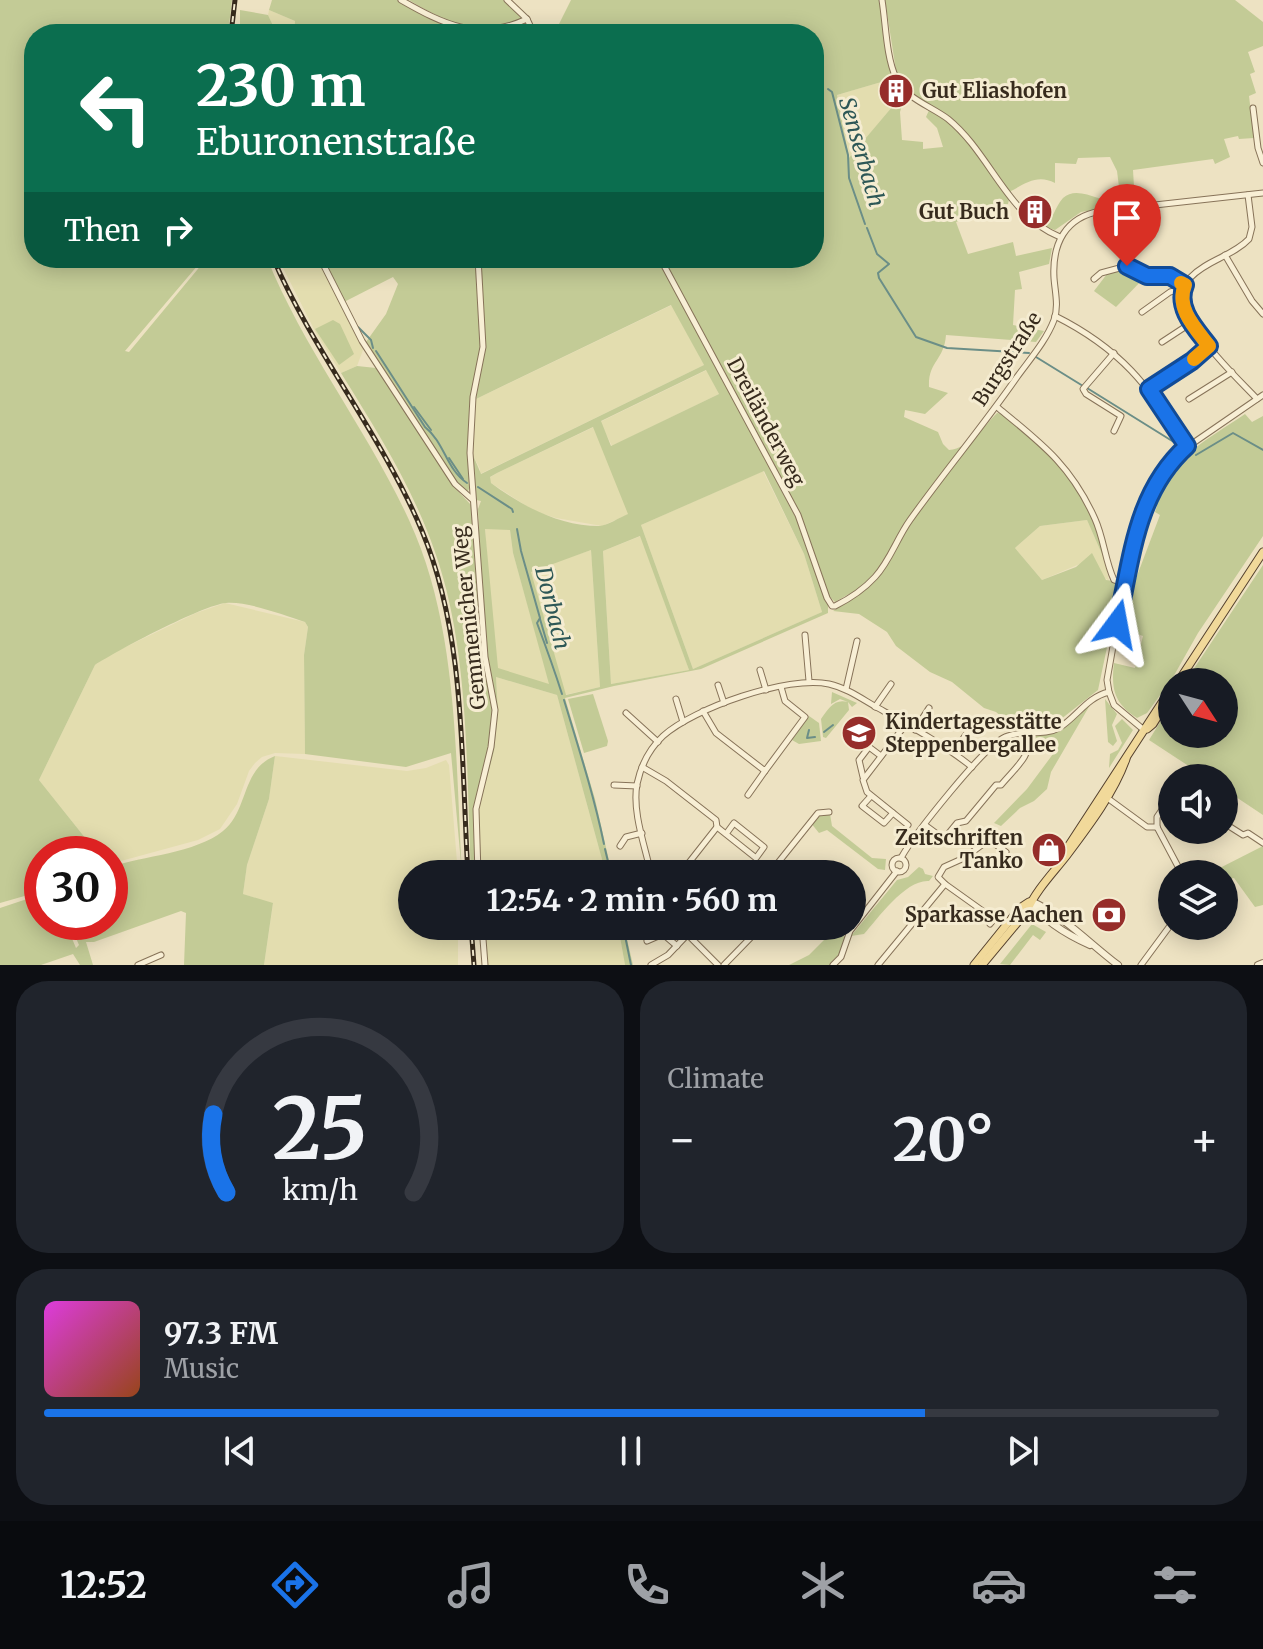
<!DOCTYPE html>
<html lang="en">
<head>
<meta charset="utf-8">
<style>
  body { margin:0; font-family:Merriweather,serif; background:#20242c; color:#f1f3f6; height:100vh; display:flex; flex-direction:column; font-size:30px; white-space:nowrap }
  * { box-sizing:border-box; margin:0 }
  p { font-size:26px; color:#9ea1a6 }
  .icon { flex:none; width:44px; height:44px; fill:none; stroke:currentColor; stroke-width:2; stroke-linecap:round; stroke-linejoin:round }
  .map { position:relative; height:965px; overflow:hidden }
  .panel { display:flex; flex-direction:column; gap:16px; padding:16px; background:#0d0f14; flex:1 }
  .panel>* { flex:none }
  .hud { position:absolute; left:24px; top:24px; width:800px; height:244px; border-radius:32px; box-shadow:0 4px 20px #0003; background:#0b6e4f; color:#fff; overflow:hidden }
  .needle { width:52px; rotate:126deg }
  .fabs { position:absolute; left:1158px; top:668px; display:grid; gap:16px }
  .fabs a { display:grid; place-items:center; width:80px; height:80px; border-radius:50%; background:#171b24; box-shadow:0 4px 20px #0003; font-size:40px }
  .speed { position:absolute; left:24px; top:836px; display:flex; gap:16px; font-size:40px; font-weight:700; text-align:center }
  .speed>* { display:grid; place-content:center; width:104px; height:104px; border-radius:50%; background:#171b24; box-shadow:0 4px 20px #0003; line-height:1 }
  .speed .limit { border:12px solid #d22; background:#fff; color:#111 }
  .pin { position:absolute; display:grid; place-items:center; width:68px; height:68px; color:#fff; margin:-82px -34px; border-radius:50% 50% 50% 0; rotate:-45deg; box-shadow:0 0 8px #0007 }
  .pin .icon { rotate:45deg }
  .me { position:absolute; width:88px; margin:-44px; rotate:13deg; stroke-linejoin:round; filter:drop-shadow(0 0 6px #0008) }
  .turn { display:flex; align-items:center; gap:28px; height:168px; padding:0 40px; font-size:36px }
  .turn .icon { width:104px; height:104px; stroke-width:2.5 }
  .turn b { display:block; font-size:56px; line-height:68px }
  .then { display:flex; align-items:center; height:76px; padding:0 40px; background:#0003; gap:16px; font-size:30px }
  .big { font-size:60px; font-weight:700; line-height:1.1 }
  .panel .card { flex:1; display:flex; flex-direction:column; justify-content:center; gap:12px; min-width:0; padding:0 28px; border-radius:32px; background:#20242c }
  .panel .dial { align-items:center; gap:0 }
  .dial svg { height:208px; overflow:visible; fill:none; stroke:#363941; stroke-width:7; stroke-linecap:round; text-anchor:middle }
  .dial text { fill:#f1f3f6; stroke:none }
  .song { display:flex; align-items:center; gap:24px }
  .cover { width:96px; height:96px; border-radius:12px; background:linear-gradient(135deg,hsl(300 70% 55%),hsl(20 70% 35%)) }
  .played { height:8px; border-radius:4px; background:linear-gradient(90deg,#1a73e8 75%,#363941 75%) }
  .keys { display:flex; justify-content:space-around; direction:ltr }
  .heat { display:flex; justify-content:space-between; align-items:center; font-size:44px; direction:ltr }
  .panel .tiles { flex:1; display:grid; gap:16px; grid-template-columns:1fr 1fr }
  .card:last-child { grid-column:span 2 }
  .trip { position:absolute; left:398px; top:860px; width:468px; height:80px; border-radius:40px; background:#171b24; box-shadow:0 4px 20px #0003; font-weight:700; line-height:80px; text-align:center }
  .tabs { display:flex; height:128px; justify-content:space-around; align-items:center; background:#090b0e; color:#9ea1a6 }
  .tabs .icon { width:56px; height:56px }
  .tabs .selected { color:#1a73e8 }
  .tabs b { font-size:36px; color:#f1f3f6 }
  .map>svg:first-child { display:block }
</style>
</head>
<body>
<div class="map">
<svg width="1263" height="965" viewBox="0 0 1263 965">
  <rect width="100%" height="100%" fill="#ede2c2"/>
  <g fill="#e3ddaf">
    <polygon points="269,10 295,21 294,34 277,34 268,15"/>
    <polygon points="895,78 912,99 892,107 849,159 837,95"/>
    <polygon points="278,258 323,258 366,342 357,366 341,373 316,333"/>
    <polygon points="672,305 704,365 480,474 480,469 473,455 476,399"/>
    <polygon points="707,370 719,394 612,446 600,422"/>
    <polygon points="594,427 629,514 602,526 556,518 534,511 491,483 489,478 497,473"/>
    <polygon points="763,471 804,554 822,612 693,669 641,525"/>
    <polygon points="1087,520 1105,561 1109,581 1082,563 1042,580 1015,548 1040,526"/>
    <polygon points="485,528 510,529 513,553 550,685 499,674 494,659"/>
    <polygon points="641,536 689,670 611,684 603,551"/>
    <polygon points="591,550 600,687 564,695 530,571"/>
    <polygon points="225,603 305,622 308,627 304,655 305,754 275,753 262,757 255,763 249,771 237,804 220,829 198,840 110,864 110,854 98,854 39,780 95,665 109,655 196,613"/>
    <polygon points="496,677 557,695 606,874 480,874 479,809 494,751 498,713"/>
    <polygon points="275,756 407,771 426,768 446,760 449,765 458,874 412,874 412,926 458,926 458,965 264,965 273,904 243,894 247,865 269,799"/>
    <polygon points="484,926 618,926 625,965 488,965"/>
  </g>
  <g fill="#c3cb96" fill-rule="evenodd">
    <path d="M0 0H232L228 34H34V258H204L125 351 129 352 207 258H267C303 348 368 431 409 520 459 628 455 758 462 874L451 753 406 767 305 754 304 655 308 627 305 622C284 615 247 601 226 603 203 605 116 651 95 665L39 780 98 854H42V891L0 903Z"/>
    <polygon points="272,0 398,0 433,20 465,30 507,29 524,24 532,34 294,34 295,21 269,10"/>
    <path d="M409 0H503L522 17C488 44 440 19 409 0Z"/>
    <path d="M571 0H881L895 78 837 95 849 158 892 107 903 102 900 112 902 140 923 142V149L943 147 937 128 926 117 930 108 905 89 897 77 885 0H1235L1263 22V46L1248 52 1255 72 1250 74 1256 93 1249 96 1254 138 1239 139 1238 136 1224 139 1230 157 1215 164 1213 159 1133 170 1135 203 1081 212 1055 230 1045 227C1053 219 1055 207 1063 198 1078 184 1103 204 1121 203L1117 171 1110 157 1078 158 1076 164 1055 163V183C1038 174 1026 183 1011 191L1008 204 956 222 968 254 1013 242 1016 256 1052 248 1049 264 1019 272 1022 289 1015 290 1013 325 1044 331 1036 342 946 335C944 361 928 361 929 387L948 393 925 414 905 410 904 417 938 432 943 444 949 450C970 448 983 427 997 413L1002 414C1056 456 1090 492 1105 561L1087 520 1040 526 1015 548 1042 580 1076 567 1092 553 1106 580 1114 581 1120 594 1118 595 1098 690 1056 723 1043 728 1016 729 996 712 984 708 952 682 930 672 896 646 887 632 859 614 833 611 854 597 849 594 835 602 828 595 799 513 663 258H814V34H554Z"/>
    <polygon points="240,10 268,15 277,34 240,34"/>
    <polygon points="323,258 475,258 481,346 469,408 470,487 468,491 461,489 366,342 386,314 398,284 393,277 344,302"/>
    <path d="M479 258H658L797 520 828 605V613L701 669 614 686 565 698 595 799 612 874H606L557 695 496 677 498 713 494 751 479 809 480 874H471C466 770 470 651 435 552 413 488 377 431 341 373L357 366 376 368 457 490 471 505 475 556 480 557 478 509 481 501 476 500 473 455 481 474 704 365 671 305 476 399 485 347ZM706 370 719 394 611 446 601 421ZM593 427 628 514C620 517 607 526 599 526 559 526 522 506 491 483L490 477 497 473ZM764 471 804 554 822 612 693 669 641 525ZM485 529 510 530 513 553 549 684 498 668ZM640 536 689 670 611 684 603 551ZM591 550 600 687 566 695 531 572Z"/>
    <polygon points="1126,267 1131,268 1144,278 1116,307 1094,291 1107,274"/>
    <polygon points="333,320 340,324 354,354 339,365 315,329"/>
    <path d="M1245 414 1252 422 1263 416V536L1198 633 1172 679 1147 713 1137 718C1114 703 1111 689 1114 663L1135 668 1143 636 1121 629 1129 597 1160 515 1155 512 1157 506 1150 504C1168 460 1208 439 1245 414Z"/>
    <polygon points="1263,565 1263,815 1224,789 1224,778 1207,778 1149,740 1172,703 1172,734 1224,734 1224,682 1185,682"/>
    <path d="M832 692 857 703 852 707 848 702 849 710 826 738 823 737 821 719C828 709 834 698 848 702L840 699 831 704Z"/>
    <polygon points="593,694 608,741 607,746 584,753 568,699"/>
    <polygon points="1105,699 1117,714 1112,725 1117,741 1113,746 1108,742"/>
    <polygon points="1090,705 1051,772 1047,789 1034,801 1020,808 1001,826 994,823 1027,789 1053,754 1035,739 1036,735 1061,730"/>
    <polygon points="809,716 819,723 821,741 799,744 792,740"/>
    <polygon points="1122,719 1133,730 1109,768 1110,754 1118,750 1122,743 1115,726"/>
    <path d="M275 756 269 799 247 865 243 894 273 903 264 965H184L186 913 181 911 94 942H86L93 965H80L73 954 41 965H0V908L42 894V922H65L76 948 79 945 69 922H110V867C143 856 196 853 223 831 249 810 241 769 275 756Z"/>
    <polygon points="818,813 830,814 832,826 872,858 886,859 885,870 878,869 827,830 819,833 811,823"/>
    <polygon points="1263,846 1263,905 1255,907 1234,878 1224,880 1224,874 1208,874"/>
    <path d="M919 867 923 869 925 874 933 876 929 881C906 879 878 918 864 934L851 936 897 880 908 877Z"/>
    <polygon points="1032,924 1046,932 1040,940 1033,935 1010,965 1000,964"/>
    <polygon points="618,926 624,926 633,965 625,965"/>
    <polygon points="813,926 831,926 847,938 845,946 833,965 789,965 809,955 825,939"/>
  </g>
  <g fill="none" stroke-linecap="round" stroke-linejoin="round">
    <g stroke="#6b8e87" stroke-width="2">
      <polyline points="828,89 832,92 848,155 849,178 865,224"/>
      <polyline points="867,228 877,254 889,264 878,273 879,278 916,337 947,348 1029,353"/>
      <polyline points="358,327 371,340 373,348"/>
      <path d="M376 351 425 427C445 443 446 469 467 483"/>
      <polyline points="1036,357 1083,386"/>
      <polyline points="1087,388 1177,444"/>
      <polyline points="414,407 431,430"/>
      <polyline points="1196,455 1233,433 1263,450"/>
      <polyline points="449,458 463,479"/>
      <polyline points="478,487 512,509 513,512"/>
      <path d="M517 529 521 551 538 611 540 618 537 623C546 647 554 669 562 694"/>
      <polyline points="540,619 547,643"/>
      <path d="M564 700C579 749 594 796 604 844"/>
      <polyline points="809,730 807,738 815,737"/>
      <polyline points="824,732 833,725"/>
      <polyline points="605,849 611,874"/>
      <polyline points="623,926 631,965"/>
    </g>
    <polyline stroke="#c9bda1" stroke-width="5" stroke-dasharray="5 2.5" stroke-linecap="butt" points="852,907 856,910"/>
    <defs>
      <g id="minor">
        <path d="M401 0C443 24 478 42 527 19"/>
        <polyline points="507,0 527,19 534,34"/>
        <path d="M882 0C886 25 886 56 896 78 906 99 931 106 948 119 991 154 1006 215 1060 237"/>
        <polyline points="1253,108 1258,148 1263,163"/>
        <path d="M1248 195 1252 227 1249 239C1233 256 1207 260 1191 277 1160 309 1235 375 1257 399"/>
        <polyline points="1225,255 1252,301 1263,314"/>
        <polyline points="320,258 362,341 455,484 473,500"/>
        <path d="M660 258 798 515 827 598 832 606H835C849 599 864 589 875 577 890 561 897 538 910 520 945 471 983 426 1017 377 1030 359 1046 341 1054 320 1059 306 1055 292 1054 278 1052 244 1065 217 1101 211L1263 193"/>
        <polyline points="1094,279 1101,273 1127,266 1147,276 1170,276 1185,285"/>
        <polyline points="1142,312 1170,292 1183,289"/>
        <path d="M1055 316C1121 349 1148 385 1187 446"/>
        <polyline points="1162,342 1191,323"/>
        <polyline points="1114,353 1083,389 1086,394 1121,416 1114,431"/>
        <polyline points="1149,389 1192,361 1209,346"/>
        <polyline points="1189,399 1232,372"/>
        <path d="M997 407C1041 443 1071 465 1095 519 1104 539 1105 561 1114 580L1126 584"/>
        <polyline points="805,635 809,681"/>
        <polyline points="760,670 766,690"/>
        <polyline points="718,685 724,703"/>
        <polyline points="846,689 857,641"/>
        <polyline points="676,699 683,722"/>
        <polyline points="875,707 891,684"/>
        <polyline points="703,711 716,733 765,771 805,717 785,701 781,687"/>
        <polyline points="626,713 658,742"/>
        <polyline points="906,724 863,780 867,792 908,825"/>
        <polyline points="915,730 929,708"/>
        <polyline points="1144,730 1114,705 1109,692 1107,680 1117,624 1146,500 1161,473 1183,450 1263,395"/>
        <polyline points="954,752 967,733"/>
        <polyline points="642,767 666,781 716,820 717,827 680,874"/>
        <polyline points="863,777 859,760 869,747 881,756"/>
        <polyline points="614,785 637,786"/>
        <polyline points="748,795 765,771"/>
        <polyline points="871,796 862,806 884,823 893,813"/>
        <polyline points="1106,797 1147,827 1157,827"/>
        <polyline points="1224,823 1243,835 1248,833 1263,843"/>
        <path d="M925 825 944 839 957 823 966 821 996 785H1001C1016 767 1031 757 1030 733"/>
        <polyline points="717,827 756,858 764,847 734,823 726,834"/>
        <polyline points="1157,827 1182,874"/>
        <polyline points="1157,827 1157,817 1172,795"/>
        <polyline points="620,846 626,837 642,833"/>
        <path d="M901 858C913 836 984 746 1005 737 1022 729 1043 737 1059 728 1077 717 1087 697 1109 692"/>
        <circle cx="899" cy="865" r="7"/>
        <polyline points="478,874 476,809 491,747 495,710 485,657 470,453 473,397 483,347 478,258"/>
        <path d="M651 874C645 846 632 812 637 784 641 765 649 749 663 736 694 708 788 675 829 684 847 688 862 699 878 708 910 726 943 744 972 767"/>
        <polyline points="769,874 818,813 829,812"/>
        <polyline points="816,874 821,868 829,874"/>
        <polyline points="945,884 938,877 944,867 964,858 986,842 992,842 1006,852"/>
        <polyline points="482,926 485,965"/>
        <polyline points="679,926 718,965"/>
        <polyline points="647,941 663,934 677,946"/>
        <polyline points="138,965 161,955"/>
        <polyline points="651,965 668,955 687,935"/>
        <polyline points="724,965 762,926"/>
        <polyline points="833,965 841,957 850,931 897,871"/>
        <polyline points="878,965 945,884 994,919 990,924"/>
        <polyline points="1141,965 1172,923"/>
      </g>
      <g id="tertiary">
        <path d="M1031 901C1064 916 1090 944 1118 965"/>
        <path d="M1032 903C1044 921 1070 936 1090 945"/>
        <polyline points="1258,965 1263,963"/>
      </g>
      <g id="primary">
        <polyline points="1178,682 1263,552"/>
        <polyline points="1147,729 1153,724 1163,708"/>
        <polyline points="1060,859 1172,687"/>
        <polyline points="974,965 1020,908 1029,902"/>
        <path d="M982 965 1027 911C1036 890 1053 873 1067 855 1088 827 1114 793 1126 759"/>
      </g>
    </defs>
    <use href="#minor" stroke="#877359" stroke-width="7"/>
    <use href="#tertiary" stroke="#877359" stroke-width="8"/>
    <use href="#primary" stroke="#55412e" stroke-width="9"/>
    <use href="#minor" stroke="#f8efd5" stroke-width="5"/>
    <use href="#tertiary" stroke="#f8efd5" stroke-width="6"/>
    <use href="#primary" stroke="#f1d99a" stroke-width="7"/>
    <defs>
      <g id="rail">
        <polyline points="231,34 235,0"/>
        <path d="M273 258C314 353 382 435 422 531 466 636 461 762 468 874"/>
        <polyline points="471,926 474,965"/>
      </g>
    </defs>
    <use href="#rail" stroke="#372b1d" stroke-width="5"/>
    <use href="#rail" stroke="#f5ecd1" stroke-width="2" stroke-dasharray="6" stroke-linecap="butt"/>
  </g>
  <g fill="none" stroke-linecap="round" stroke-linejoin="round">
    <defs>
      <path id="route" d="M1117 624C1132 559 1135 493 1187 446L1149 389 1192 361 1209 346C1196 329 1175 308 1185 285L1170 276H1147L1127 266"/>
    </defs>
    <use href="#route" stroke="#114b97" stroke-width="20"/>
    <use href="#route" stroke="#1a73e8" stroke-width="14"/>
    <path stroke="#f59e0b" stroke-width="14" d="M1181 283 1185 285C1175 308 1196 329 1209 346L1194 359"/>
  </g>
  <defs>
    <symbol id="building-disc" viewBox="-11 -11 22 22"><circle r="9.5" fill="#962d2a" stroke="#f5ecd1"/><path d="M-4-6H4V6H1V3H-1V6H-4ZM-2.5-4.3h1.7v1.8h-1.7ZM.8-4.3h1.7v1.8H.8ZM-2.5-1h1.7V.8h-1.7ZM.8-1h1.7V.8H.8Z" fill="#fff"/></symbol>
    <symbol id="school-disc" viewBox="-11 -11 22 22"><circle r="9.5" fill="#962d2a" stroke="#f5ecd1"/><path d="M0-5L7-2L0 1L-7-2ZM-4 1L0 2.5L4 1V4Q0 6-4 4Z" fill="#fff"/></symbol>
    <symbol id="shop-disc" viewBox="-11 -11 22 22"><circle r="9.5" fill="#962d2a" stroke="#f5ecd1"/><path d="M-5-2.5h2.3a2.7 3.5 0 0 1 5.4 0H5L5.5 6h-11ZM-1.5-2.5h3a1.5 2.3 0 0 0-3 0Z" fill="#fff"/></symbol>
    <symbol id="bank-disc" viewBox="-11 -11 22 22"><circle r="9.5" fill="#962d2a" stroke="#f5ecd1"/><path d="M-6-4H6V4H-6ZM0-2.3a2.3 2.3 0 1 0 0 4.6a2.3 2.3 0 1 0 0-4.6Z" fill="#fff"/></symbol>
  </defs>
  <g fill-rule="evenodd">
    <use href="#building-disc" x="876" y="71" width="40" height="40"/>
    <use href="#building-disc" x="1015" y="192" width="40" height="40"/>
    <use href="#school-disc" x="839" y="713" width="40" height="40"/>
    <use href="#shop-disc" x="1029" y="830" width="40" height="40"/>
    <use href="#bank-disc" x="1089" y="895" width="40" height="40"/>
  </g>
  <g text-anchor="middle" stroke-width="6" stroke-linejoin="round" paint-order="stroke">
    <g font-size="20" font-weight="bold" fill="#372b1d" stroke="#f5ecd1" text-anchor="end">
      <text x="922" y="98" text-anchor="start">Gut Eliashofen</text>
      <text x="1009" y="219">Gut Buch</text>
      <text x="885" y="729" text-anchor="start">Kindertagesstätte<tspan x="885" dy="23">Steppenbergallee</tspan></text>
      <text x="1023" y="845">Zeitschriften<tspan x="1023" dy="23">Tanko</tspan></text>
      <text x="1083" y="922">Sparkasse Aachen</text>
    </g>
    <g font-size="20" fill="#372b1d" stroke="#f5ecd1">
      <text transform="translate(1007 359) rotate(-57)" y="7">Burgstraße</text>
      <text transform="translate(766 422) rotate(62)" y="7">Dreiländerweg</text>
      <text transform="translate(469 618) rotate(-96)" y="7">Gemmenicher Weg</text>
    </g>
    <g font-size="22" font-style="italic" fill="#2d5756" stroke="#f5ecd1">
      <text transform="translate(862 152) rotate(74)" y="8">Senserbach</text>
      <text transform="translate(553 608) rotate(76)" y="8">Dorbach</text>
    </g>
  </g>
</svg>
<div class="fabs">
<a><svg class="needle" viewBox="-14 -14 28 28"><path d="M0-13l5 13h-10z" fill="#e53935"/><path d="M0 13l5-13h-10z" fill="#9ea1a6"/></svg></a>
<a><svg class="icon" aria-label="sound" viewBox="0 0 24 24"><path d="M4 9h4l5-4v14l-5-4H4zM17 9q2 3 0 6"/></svg></a>
<a><svg class="icon" aria-label="layers" viewBox="0 0 24 24"><path d="M12 4l9 5-9 5-9-5zM3 14l9 5 9-5"/></svg></a>
</div>
<div class="speed"><div class="limit">30</div></div>
<div class="pin" style="left:1127px;top:266px;background:#d93025"><svg class="icon" aria-label="arrive" viewBox="0 0 24 24"><path d="M6 21V4h12l-3 4 3 4H6"/></svg></div>
<svg class="me" style="left:1117px;top:624px" viewBox="-20 -20 40 40"><path d="M0-17L14 15 0 8-14 15z" fill="#1a73e8" stroke="#fff" stroke-width="4"/></svg>
<div class="trip">12:54 · 2 min · 560 m</div>
<div class="hud">
<div class="turn"><svg class="icon" aria-label="left" viewBox="0 0 24 24"><path d="M17 20v-9H6M10 6l-5 5 5 5"/></svg><div><b>230 m</b>Eburonenstraße</div></div>
<div class="then">Then<svg class="icon" aria-label="right" viewBox="0 0 24 24"><path d="M7 20v-9h11M14 6l5 5-5 5"/></svg></div>
</div>
</div>
<section class="panel">
<div class="tiles">
<div class="card dial"><svg viewBox="0 0 100 80">
<path d="M14 69A42 42 0 1 1 86 69"/>
<path d="M14 69A42 42 0 0 1 9 39" stroke="#1a73e8"/>
<text x="50" y="56" font-size="32" font-weight="700">25</text>
<text x="50" y="72" font-size="11">km/h</text>
</svg></div>
<div class="card"><p>Climate</p>
<div class="heat"><a>−</a><b class="big">20°</b><a>+</a></div>
</div>
<div class="card">
<div class="song"><i class="cover"></i><div><b>97.3 FM</b><p>Music</p></div></div>
<div class="played"></div>
<div class="keys"><svg class="icon" aria-label="previous" viewBox="0 0 24 24"><path d="M18 5L8 12l10 7zM5 5v14"/></svg><svg class="icon" aria-label="pause" viewBox="0 0 24 24"><path d="M8 5v14M16 5v14"/></svg><svg class="icon" aria-label="next" viewBox="0 0 24 24"><path d="M6 5l10 7-10 7zM19 5v14"/></svg></div>
</div>
</div>
</section>
<nav class="tabs">
<b>12:52</b>
<svg class="icon selected" aria-label="directions" viewBox="0 0 24 24"><path d="M12 3l9 9-9 9-9-9zM9 14v-3h6M13 9l2 2-2 2"/></svg>
<svg class="icon" aria-label="music" viewBox="0 0 24 24"><path d="M9 18V5l10-2v13"/><circle cx="6" cy="18" r="3"/><circle cx="16" cy="16" r="3"/></svg>
<svg class="icon" aria-label="phone" viewBox="0 0 24 24"><path d="M5 4h4l2 5-3 2q2 4 5 5l2-3 5 2v4C11 20 4 13 5 4z"/></svg>
<svg class="icon" aria-label="climate" viewBox="0 0 24 24"><path d="M12 3v18M4 7l16 10M4 17L20 7"/></svg>
<svg class="icon" aria-label="car" viewBox="0 0 24 24"><path d="M5 17H2v-5l4-1 3-4h7l3 4 3 1v5h-3M9 17h6M6 11h13"/><circle cx="7" cy="17" r="2"/><circle cx="17" cy="17" r="2"/></svg>
<svg class="icon" aria-label="filters" viewBox="0 0 24 24"><path d="M4 7h16M4 17h16"/><circle cx="9" cy="7" r="2"/><circle cx="15" cy="17" r="2"/></svg>
</nav>
</body>
</html>
